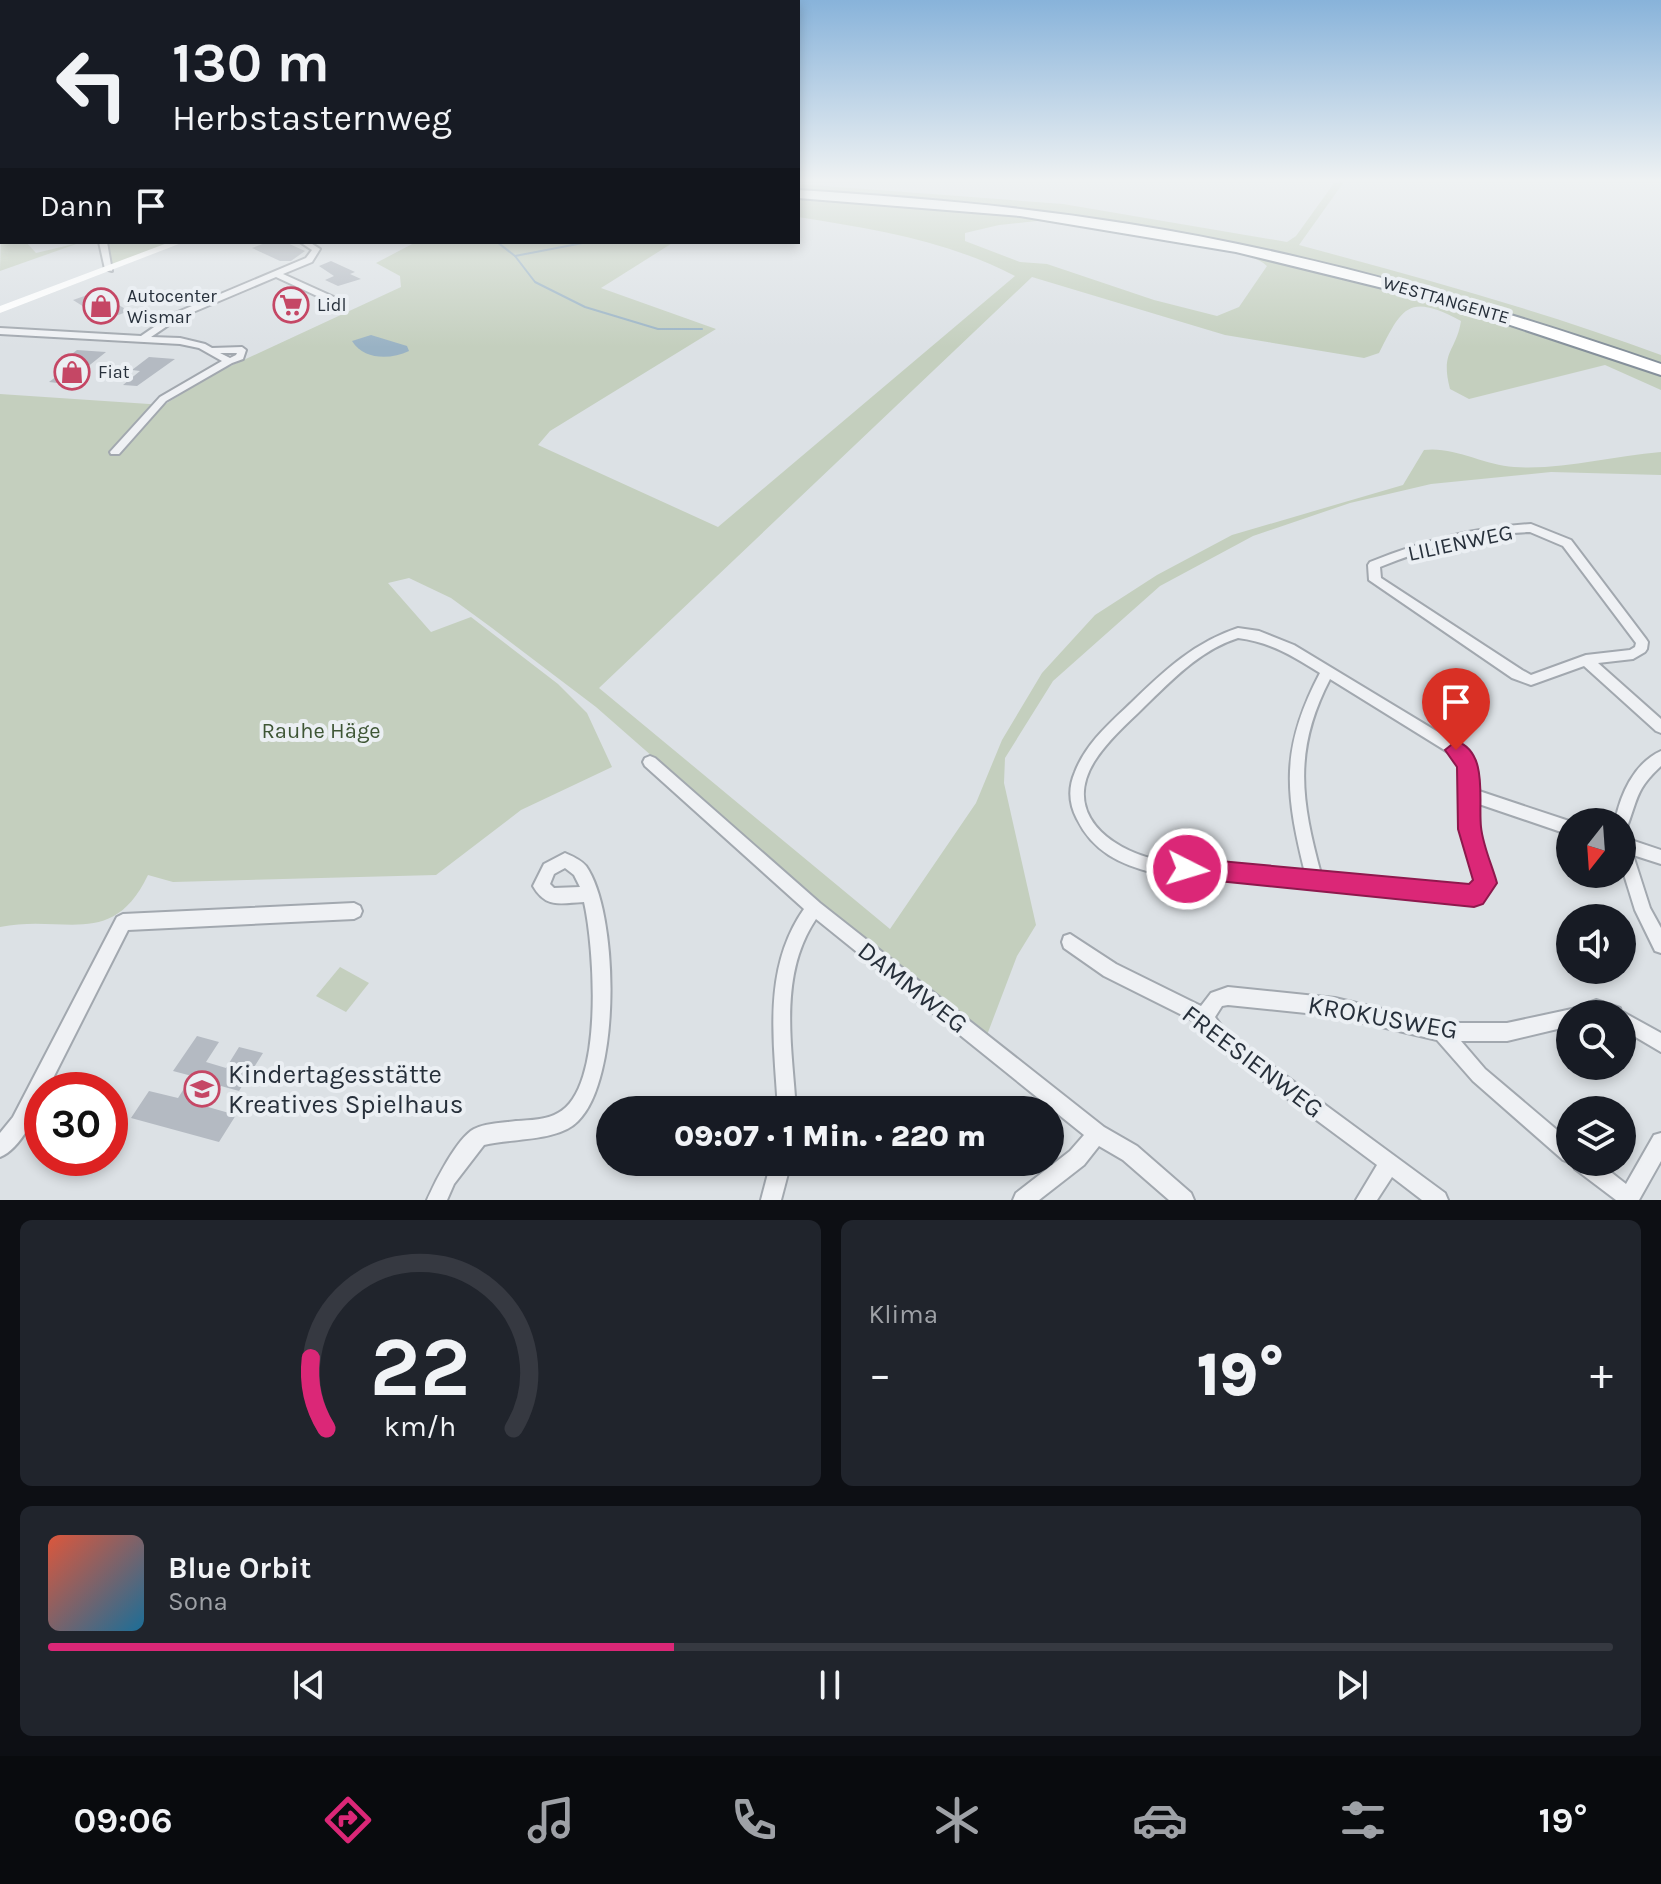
<!DOCTYPE html>
<html lang="de">
<head>
<meta charset="utf-8">
<style>
  body { margin:0; font-family:Karla,sans-serif; background:#20242c; color:#f1f3f6; height:100vh; display:flex; flex-direction:column; font-size:30px; white-space:nowrap }
  * { box-sizing:border-box; margin:0 }
  p { font-size:26px; color:#9ea1a6 }
  .icon { flex:none; width:44px; height:44px; fill:none; stroke:currentColor; stroke-width:2; stroke-linecap:round; stroke-linejoin:round }
  .map { position:relative; height:1200px; overflow:hidden }
  .sheet { display:flex; flex-direction:column; gap:20px; padding:20px; background:#0d0f14; flex:1 }
  .sheet>* { flex:none }
  .top-card { position:absolute; left:0px; top:0px; width:800px; height:244px; box-shadow:0 4px 12px #0003; background:#171b24; color:#f1f3f6; overflow:hidden }
  .needle { width:52px; rotate:197deg }
  .tools { position:absolute; left:1556px; top:808px; display:grid; gap:16px }
  .tools a { display:grid; place-items:center; width:80px; height:80px; border-radius:50%; background:#171b24; box-shadow:0 4px 12px #0003; font-size:40px }
  .speed { position:absolute; left:24px; top:1072px; display:flex; gap:16px; font-size:40px; font-weight:700; text-align:center }
  .speed>* { display:grid; place-content:center; width:104px; height:104px; border-radius:50%; background:#171b24; box-shadow:0 4px 12px #0003; line-height:1 }
  .speed .limit { border:12px solid #d22; background:#fff; color:#111 }
  .pin { position:absolute; display:grid; place-items:center; width:68px; height:68px; color:#fff; margin:-82px -34px; border-radius:50% 50% 50% 0; rotate:-45deg; box-shadow:0 0 8px #0007 }
  .pin .icon { rotate:45deg }
  .me { position:absolute; width:88px; margin:-44px; rotate:95deg; stroke-linejoin:round; filter:drop-shadow(0 0 6px #0008) }
  .turn { display:flex; align-items:center; gap:28px; height:168px; padding:0 40px; font-size:36px }
  .turn .icon { width:104px; height:104px; stroke-width:2.5 }
  .turn b { display:block; font-size:56px; line-height:68px }
  .then { display:flex; align-items:center; height:76px; padding:0 40px; background:#0003; gap:16px; font-size:30px }
  .big { font-size:60px; font-weight:800; line-height:1.1 }
  .sheet .tile { flex:1; display:flex; flex-direction:column; justify-content:center; gap:12px; min-width:0; padding:0 28px; border-radius:12px; background:#20242c }
  .sheet .dial { align-items:center; gap:0 }
  .dial svg { height:208px; overflow:visible; fill:none; stroke:#363941; stroke-width:7; stroke-linecap:round; text-anchor:middle }
  .dial text { fill:#f1f3f6; stroke:none }
  .song { display:flex; align-items:center; gap:24px }
  .cover { width:96px; height:96px; border-radius:12px; background:linear-gradient(135deg,hsl(10 70% 55%),hsl(200 70% 35%)) }
  .played { height:8px; border-radius:4px; background:linear-gradient(90deg,#db2777 40%,#363941 40%) }
  .keys { display:flex; justify-content:space-around; direction:ltr }
  .heat { display:flex; justify-content:space-between; align-items:center; font-size:44px; direction:ltr }
  .sheet .tiles { flex:1; display:grid; gap:20px; grid-template-columns:1fr 1fr }
  .tile:last-child { grid-column:span 2 }
  .trip { position:absolute; left:596px; top:1096px; width:468px; height:80px; border-radius:40px; background:#171b24; box-shadow:0 4px 12px #0003; font-weight:800; line-height:80px; text-align:center }
  .menu { display:flex; height:128px; justify-content:space-around; align-items:center; background:#090b0e; color:#9ea1a6 }
  .menu .icon { width:56px; height:56px }
  .menu .on { color:#db2777 }
  .menu b { font-size:36px; color:#f1f3f6 }
  .map>svg:first-child { display:block }
</style>
</head>
<body>
<div class="map">
<svg width="1661" height="1200" viewBox="0 0 1661 1200">
  <rect width="100%" height="100%" fill="#dce1e5"/>
  <g fill="#c4cfbe" fill-rule="evenodd">
    <path d="M1337 179H1346L1299 245C1421 278 1543 311 1661 355V367C1549 333 1438 294 1325 264 1153 218 975 200 798 192V184L1063 204 1287 242 1296 236Z"/>
    <path d="M798 194C897 198 996 205 1094 220 1288 249 1476 304 1661 370V390L1605 365 1469 399 1450 389C1440 351 1456 352 1461 321 1408 292 1402 308 1379 353L1364 358 1225 335 1032 277 599 688 890 929 976 803 1002 740 1042 673 1095 615 1157 575 1232 535 1403 485 1424 450C1453 446 1484 465 1514 467 1564 470 1611 456 1661 452V475L1551 472 1431 484 1350 503 1253 536 1160 586 1053 681 1005 758 1004 783 1036 925 1017 956 987 1035 824 907 596 707 492 628 451 598 409 578 388 583 431 632 471 617 558 684 587 713 612 767 521 810 436 875 173 882 148 875C112 950 64 914 0 927V394L164 405 209 376 401 287 400 276 376 263 416 242H674L601 288 716 329 550 431 538 445 718 527 1015 276C946 240 873 229 798 217ZM1037 221C1079 224 1241 241 1267 266L1239 307 1217 316 1154 300 1047 264 1020 262 965 241V233L999 225Z"/>
    <polygon points="2,197 2,242 26,242 36,253 82,242 0,271"/>
    <polygon points="103,242 180,242 109,268"/>
    <polygon points="340,967 369,983 346,1012 316,996"/>
  </g>
  <path fill="#99b2c4" d="M371 335 407 346 409 351C390 360 364 360 352 341Z"/>
  <g fill="none" stroke-linecap="round" stroke-linejoin="round">
    <g stroke="#99b2c4" stroke-width="2">
      <polyline points="497,242 515,256 535,282 585,307 658,329 702,329"/>
      <polyline points="515,256 588,242"/>
    </g>
  </g>
  <g fill="#b4bac2">
    <polygon points="268,242 285,242 305,251 291,261 280,261 252,248"/>
    <polygon points="331,261 355,272 350,274 361,279 338,286 325,280 334,276 319,266"/>
    <polygon points="96,292 129,311 105,320 73,300"/>
    <polygon points="77,350 106,352 66,384 49,382 77,361 64,360"/>
    <polygon points="149,357 175,359 137,386 123,385 140,371 132,370"/>
    <polygon points="197,1036 219,1042 206,1062 226,1068 239,1047 263,1053 239,1091 221,1086 208,1107 236,1115 219,1142 131,1118 149,1091 178,1098 192,1076 173,1071"/>
  </g>
  <g fill="none" stroke-linecap="round" stroke-linejoin="round">
    <defs>
      <g id="street">
        <polygon points="99,242 107,242 112,271 105,269"/>
        <path d="M300 242H309L320 249 312 262 283 274 336 298V302H330L276 277 179 318 151 337 180 338 205 344 212 348 242 347 246 350 243 359 232 363 166 401 119 454H111L110 452 160 397 222 361 199 348 180 344 0 334V328L141 336 173 314 306 258 312 250ZM220 353H237L236 355 230 358Z"/>
        <path d="M1531 524 1571 540 1646 639 1648 642 1647 649 1645 652 1633 659 1598 663 1661 719V733L1656 731 1584 666 1531 685 1512 678 1369 580 1368 565 1370 562C1422 541 1475 527 1531 524ZM1530 532 1563 546 1636 643 1635 647 1630 650 1586 655 1531 675 1522 670 1381 578 1380 567C1429 547 1477 534 1530 532Z"/>
        <path d="M1238 628 1259 631 1294 645 1461 746 1475 765 1476 790 1572 822H1570V835L1476 803 1477 829 1494 883 1480 901 1474 903 1154 873C1120 864 1093 852 1077 819 1069 804 1068 788 1075 772 1086 743 1111 722 1133 701 1165 670 1195 642 1238 628ZM1238 638C1270 642 1293 656 1320 673 1280 749 1285 792 1305 873L1154 859C1109 848 1063 813 1094 762 1107 741 1127 724 1144 707 1172 680 1200 650 1238 638ZM1330 679 1451 754 1461 767 1463 829 1478 881 1471 888 1321 874C1301 800 1293 750 1330 679Z"/>
        <path d="M1661 751V766C1636 789 1638 798 1627 827L1622 829V822H1615C1620 795 1634 763 1661 751Z"/>
        <path d="M650 756 655 758 820 903 1104 1127 1137 1146 1191 1193 1194 1200H1169L1123 1160 1099 1146 1084 1165 1039 1200H1013L1016 1193 1070 1151 1084 1135 816 919C778 975 792 1046 796 1110H778C774 1041 762 969 804 909L645 766 643 762 645 758Z"/>
        <polygon points="1622,837 1661,850 1661,864 1633,855 1650,908 1661,928 1661,953 1655,951 1635,910 1622,868"/>
        <path d="M565 853C572 856 581 860 586 866 619 913 621 1079 578 1121 558 1142 511 1138 484 1145L454 1184 447 1200H427C435 1182 457 1138 474 1129 486 1123 503 1123 516 1121 530 1120 547 1120 558 1113 605 1089 594 945 584 902 561 903 546 909 533 886L544 864ZM565 868 574 875 580 887 554 888 550 884 554 874Z"/>
        <path d="M354 903 360 906 362 911 360 916 354 919 128 930 47 1090H42C42 1110 19 1150 0 1157V1133L13 1117 117 917 123 914Z"/>
        <polygon points="1070,934 1116,964 1201,1006 1211,993 1228,987 1335,998 1442,1023 1507,1023 1572,1009 1596,1000 1620,1008 1621,1011 1661,1033 1661,1052 1622,1029 1622,1014 1570,1014 1570,1026 1507,1041 1461,1041 1485,1069 1570,1141 1570,1163 1563,1160 1473,1081 1437,1040 1335,1016 1228,1005 1222,1006 1215,1017 1225,1031 1445,1193 1448,1200 1422,1200 1392,1177 1377,1200 1356,1200 1377,1165 1213,1043 1198,1023 1104,976 1064,948 1062,942 1064,936"/>
        <polygon points="1661,1133 1661,1161 1639,1200 1616,1200 1575,1169 1572,1162 1598,1162 1626,1184 1654,1135"/>
        <polygon points="771,1162 791,1162 781,1200 761,1200"/>
      </g>
      <path id="highway" d="M798 190C909 197 1019 206 1129 224 1311 253 1487 304 1661 364V375L1444 303 1236 252 1020 216 798 198Z"/>
    </defs>
    <use href="#street" stroke="#a2a8af" stroke-width="4"/>
    <use href="#highway" stroke="#85909b" stroke-width="4"/>
    <use href="#street" fill="#eff1f4" fill-rule="evenodd"/>
    <polygon fill="#fff" fill-rule="evenodd" points="170,242 184,242 0,313 0,306"/>
    <use href="#highway" fill="#fff" fill-rule="evenodd"/>
  </g>
  <linearGradient id="sky" x2="0" y2="1"><stop stop-color="#88b3da"/><stop offset="0.52" stop-color="#eff2f3"/><stop offset="1" stop-color="#eff2f3" stop-opacity="0"/></linearGradient>
  <rect width="1661" height="347" fill="url(#sky)"/>
  <path fill="#db2777" stroke="#8e194d" stroke-width="2" d="M1456 741C1489 752 1478 800 1481 827 1483 846 1492 865 1497 883L1483 904 1474 907 1179 877 1175 869 1179 861 1187 858 1469 884 1473 880 1458 829 1457 767 1445 750Z"/>
  <defs>
    <symbol id="supermarket-ring" viewBox="-11 -11 22 22"><circle r="9.5" fill="#ebeff3" stroke="#c54765" stroke-width="1.5"/><path d="M-6-5.5h2.5l.6 2H6L4.5 2H-2.5L-4.4-4H-6ZM-1.5 3.2a1.3 1.3 0 1 0 .1 0ZM3 3.2a1.3 1.3 0 1 0 .1 0Z" fill="#c54765"/></symbol>
    <symbol id="shop-ring" viewBox="-11 -11 22 22"><circle r="9.5" fill="#ebeff3" stroke="#c54765" stroke-width="1.5"/><path d="M-5-2.5h2.3a2.7 3.5 0 0 1 5.4 0H5L5.5 6h-11ZM-1.5-2.5h3a1.5 2.3 0 0 0-3 0Z" fill="#c54765"/></symbol>
    <symbol id="school-ring" viewBox="-11 -11 22 22"><circle r="9.5" fill="#ebeff3" stroke="#c54765" stroke-width="1.5"/><path d="M0-5L7-2L0 1L-7-2ZM-4 1L0 2.5L4 1V4Q0 6-4 4Z" fill="#c54765"/></symbol>
  </defs>
  <g fill-rule="evenodd">
    <use href="#supermarket-ring" x="271" y="285" width="40" height="40"/>
    <use href="#shop-ring" x="81" y="286" width="40" height="40"/>
    <use href="#shop-ring" x="52" y="352" width="40" height="40"/>
    <use href="#school-ring" x="182" y="1069" width="40" height="40"/>
  </g>
  <g text-anchor="middle" stroke-width="8" stroke-linejoin="round" paint-order="stroke">
    <g font-size="18" fill="#27303b" stroke="#ebeff3" text-anchor="start">
      <text x="127" y="302">Autocenter<tspan x="127" dy="21">Wismar</tspan></text>
      <text x="317" y="311">Lidl</text>
      <text x="98" y="378">Fiat</text>
    </g>
    <g font-size="18" fill="#27303b" stroke="#ebeff3">
      <text transform="translate(1446 300) rotate(16)" y="6">WESTTANGENTE</text>
    </g>
    <g font-size="22" fill="#27303b" stroke="#ebeff3">
      <text transform="translate(1460 542) rotate(-12)" y="8">LILIENWEG</text>
    </g>
    <g font-size="22" fill="#3e5635" stroke="#ebeff3">
      <text x="321" y="738">Rauhe Häge</text>
    </g>
    <g font-size="26" fill="#27303b" stroke="#ebeff3">
      <text transform="translate(913 987) rotate(38)" y="9">DAMMWEG</text>
      <text transform="translate(1383 1017) rotate(10)" y="9">KROKUSWEG</text>
      <text transform="translate(1253 1061) rotate(37)" y="9">FREESIENWEG</text>
    </g>
    <g font-size="26" fill="#27303b" stroke="#ebeff3" text-anchor="start">
      <text x="228" y="1083">Kindertagesstätte<tspan x="228" dy="30">Kreatives Spielhaus</tspan></text>
    </g>
  </g>
</svg>
<div class="tools">
<a><svg class="needle" viewBox="-14 -14 28 28"><path d="M0-13l5 13h-10z" fill="#e53935"/><path d="M0 13l5-13h-10z" fill="#9ea1a6"/></svg></a>
<a><svg class="icon" aria-label="sound" viewBox="0 0 24 24"><path d="M4 9h4l5-4v14l-5-4H4zM17 9q2 3 0 6"/></svg></a>
<a><svg class="icon" aria-label="search" viewBox="0 0 24 24"><circle cx="10" cy="10" r="6"/><path d="M15 15l6 6"/></svg></a>
<a><svg class="icon" aria-label="layers" viewBox="0 0 24 24"><path d="M12 4l9 5-9 5-9-5zM3 14l9 5 9-5"/></svg></a>
</div>
<div class="speed"><div class="limit">30</div></div>
<div class="pin" style="left:1456px;top:750px;background:#d93025"><svg class="icon" aria-label="arrive" viewBox="0 0 24 24"><path d="M6 21V4h12l-3 4 3 4H6"/></svg></div>
<svg class="me" style="left:1187px;top:869px" viewBox="-20 -20 40 40"><circle r="17" fill="#db2777" stroke="#fff" stroke-width="3"/><path d="M0-11L8 9 0 5-8 9z" fill="#fff"/></svg>
<div class="trip">09:07 · 1 Min. · 220 m</div>
<div class="top-card">
<div class="turn"><svg class="icon" aria-label="left" viewBox="0 0 24 24"><path d="M17 20v-9H6M10 6l-5 5 5 5"/></svg><div><b>130 m</b>Herbstasternweg</div></div>
<div class="then">Dann<svg class="icon" aria-label="arrive" viewBox="0 0 24 24"><path d="M6 21V4h12l-3 4 3 4H6"/></svg></div>
</div>
</div>
<section class="sheet">
<div class="tiles">
<div class="tile dial"><svg viewBox="0 0 100 80">
<path d="M14 69A42 42 0 1 1 86 69"/>
<path d="M14 69A42 42 0 0 1 8 42" stroke="#db2777"/>
<text x="50" y="56" font-size="32" font-weight="700">22</text>
<text x="50" y="72" font-size="11">km/h</text>
</svg></div>
<div class="tile"><p>Klima</p>
<div class="heat"><a>−</a><b class="big">19°</b><a>+</a></div>
</div>
<div class="tile">
<div class="song"><i class="cover"></i><div><b>Blue Orbit</b><p>Sona</p></div></div>
<div class="played"></div>
<div class="keys"><svg class="icon" aria-label="previous" viewBox="0 0 24 24"><path d="M18 5L8 12l10 7zM5 5v14"/></svg><svg class="icon" aria-label="pause" viewBox="0 0 24 24"><path d="M8 5v14M16 5v14"/></svg><svg class="icon" aria-label="next" viewBox="0 0 24 24"><path d="M6 5l10 7-10 7zM19 5v14"/></svg></div>
</div>
</div>
</section>
<nav class="menu">
<b>09:06</b>
<svg class="icon on" aria-label="directions" viewBox="0 0 24 24"><path d="M12 3l9 9-9 9-9-9zM9 14v-3h6M13 9l2 2-2 2"/></svg>
<svg class="icon" aria-label="music" viewBox="0 0 24 24"><path d="M9 18V5l10-2v13"/><circle cx="6" cy="18" r="3"/><circle cx="16" cy="16" r="3"/></svg>
<svg class="icon" aria-label="phone" viewBox="0 0 24 24"><path d="M5 4h4l2 5-3 2q2 4 5 5l2-3 5 2v4C11 20 4 13 5 4z"/></svg>
<svg class="icon" aria-label="climate" viewBox="0 0 24 24"><path d="M12 3v18M4 7l16 10M4 17L20 7"/></svg>
<svg class="icon" aria-label="car" viewBox="0 0 24 24"><path d="M5 17H2v-5l4-1 3-4h7l3 4 3 1v5h-3M9 17h6M6 11h13"/><circle cx="7" cy="17" r="2"/><circle cx="17" cy="17" r="2"/></svg>
<svg class="icon" aria-label="filters" viewBox="0 0 24 24"><path d="M4 7h16M4 17h16"/><circle cx="9" cy="7" r="2"/><circle cx="15" cy="17" r="2"/></svg>
<b>19°</b>
</nav>
</body>
</html>
